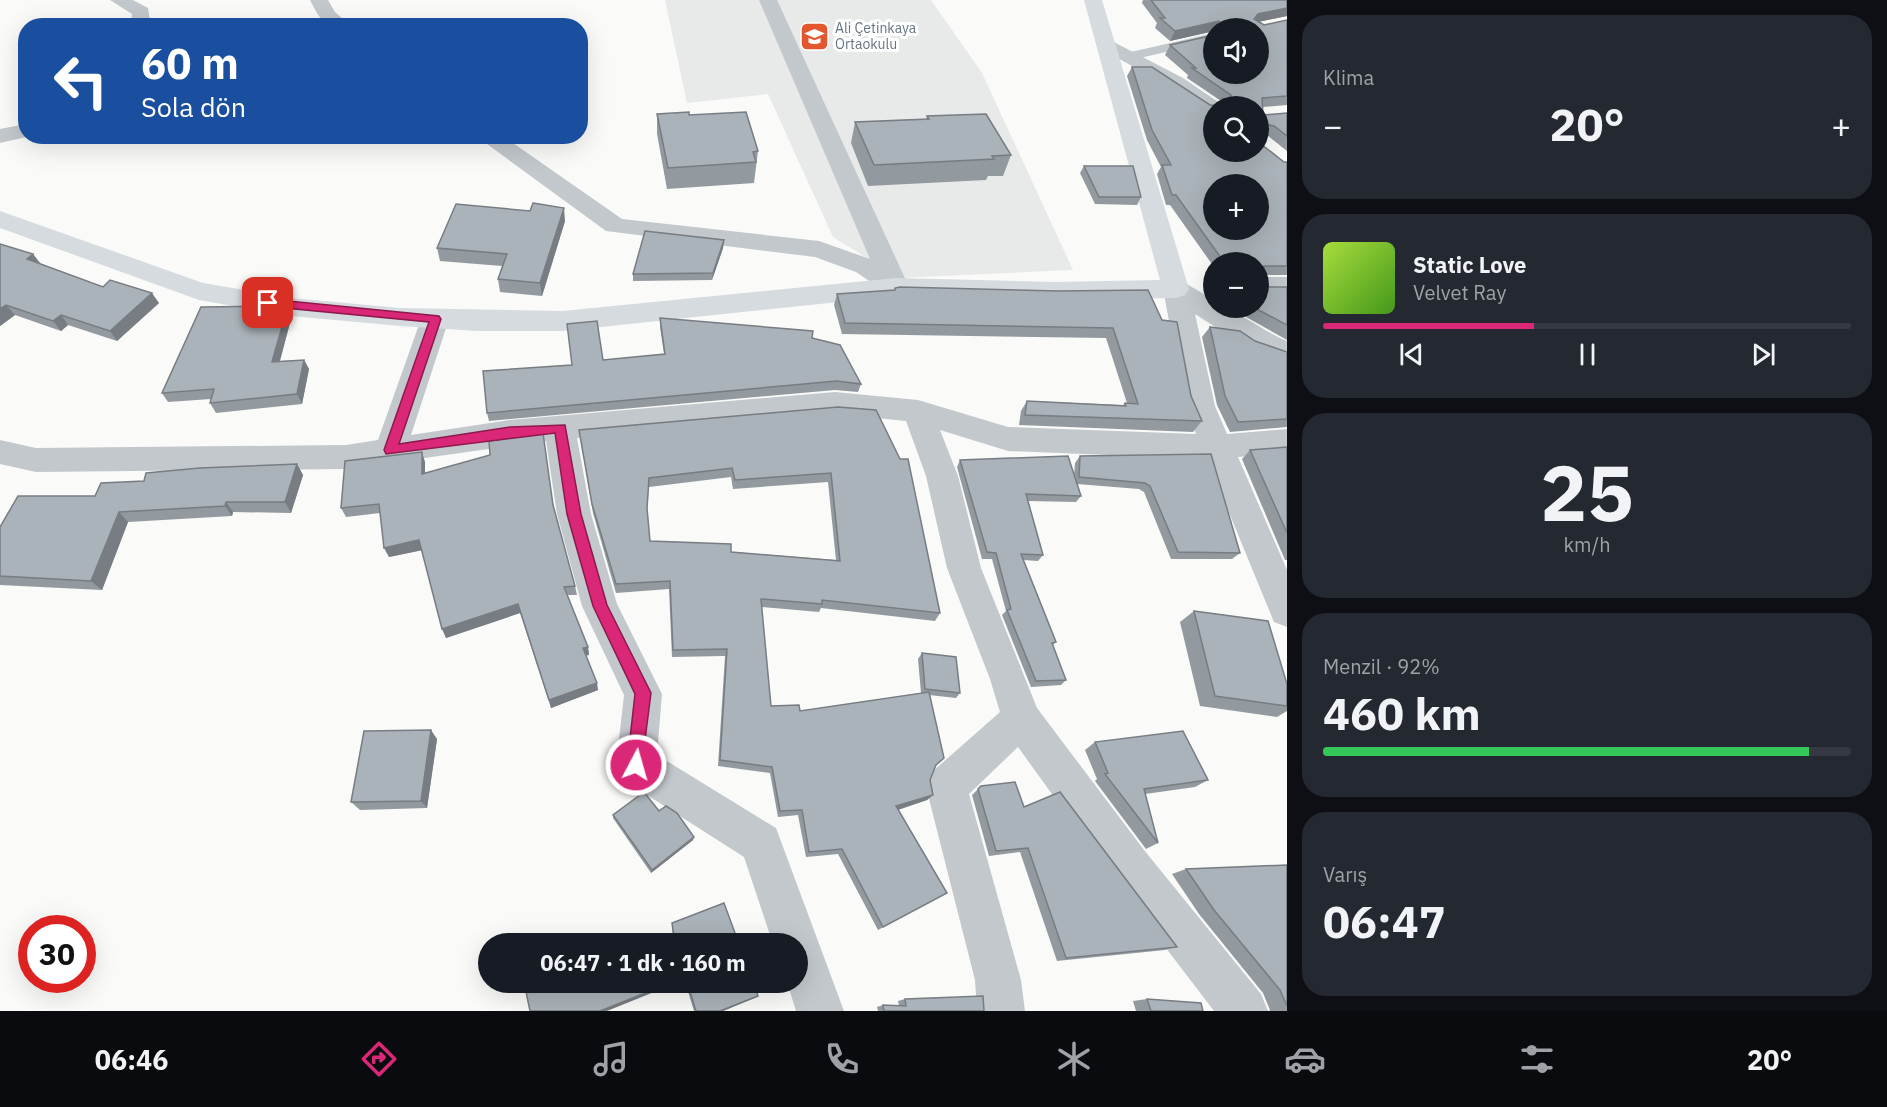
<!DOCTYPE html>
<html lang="tr">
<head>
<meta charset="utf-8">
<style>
  body { margin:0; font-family:"IBM Plex Sans",sans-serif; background:#242831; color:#f1f3f6; height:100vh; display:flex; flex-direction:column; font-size:22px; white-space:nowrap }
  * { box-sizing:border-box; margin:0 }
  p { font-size:20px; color:#9ea1a6 }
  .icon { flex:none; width:33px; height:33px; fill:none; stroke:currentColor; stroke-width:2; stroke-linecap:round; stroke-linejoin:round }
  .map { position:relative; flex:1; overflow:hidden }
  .details { display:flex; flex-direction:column; gap:15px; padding:15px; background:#0d0f14; width:600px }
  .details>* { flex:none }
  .guide { position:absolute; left:18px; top:18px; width:570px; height:126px; border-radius:24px; box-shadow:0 6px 24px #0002; background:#1a4fa0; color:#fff; overflow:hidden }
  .tools { position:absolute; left:1203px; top:18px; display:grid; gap:12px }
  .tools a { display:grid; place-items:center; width:66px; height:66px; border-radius:50%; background:#171b24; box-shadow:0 6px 24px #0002; font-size:30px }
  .speed { position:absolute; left:18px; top:915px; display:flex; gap:12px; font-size:30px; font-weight:700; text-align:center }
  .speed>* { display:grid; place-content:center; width:78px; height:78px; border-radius:50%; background:#171b24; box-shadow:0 6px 24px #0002; line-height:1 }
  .speed .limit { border:9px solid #d22; background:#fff; color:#111 }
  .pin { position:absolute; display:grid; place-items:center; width:51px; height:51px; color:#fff; margin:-26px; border-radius:12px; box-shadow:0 3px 9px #0006 }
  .me { position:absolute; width:66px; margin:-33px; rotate:6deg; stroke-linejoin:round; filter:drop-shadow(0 0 4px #0008) }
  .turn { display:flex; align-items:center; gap:21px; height:126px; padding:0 24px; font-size:27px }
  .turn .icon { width:78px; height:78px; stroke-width:2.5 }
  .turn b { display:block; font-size:42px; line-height:51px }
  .big { font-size:45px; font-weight:700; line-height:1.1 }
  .details .widget { flex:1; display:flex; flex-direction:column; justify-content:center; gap:9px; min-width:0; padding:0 21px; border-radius:24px; background:#242831 }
  .details .dial { align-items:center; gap:0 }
  .dial b { font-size:78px; line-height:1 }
  .song { display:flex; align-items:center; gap:18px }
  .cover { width:72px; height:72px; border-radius:9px; background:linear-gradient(135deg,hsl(80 70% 55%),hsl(100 70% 35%)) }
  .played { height:6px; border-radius:3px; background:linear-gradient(90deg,#db2777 40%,#363941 40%) }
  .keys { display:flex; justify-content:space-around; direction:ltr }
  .heat { display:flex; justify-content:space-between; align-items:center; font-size:33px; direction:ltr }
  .charge { height:9px; border-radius:4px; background:linear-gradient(90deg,#34c759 92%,#363941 0) }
  .trip { position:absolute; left:478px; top:933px; width:330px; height:60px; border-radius:30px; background:#171b24; box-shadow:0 6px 24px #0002; font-weight:700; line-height:60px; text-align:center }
  .tabs { display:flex; height:96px; justify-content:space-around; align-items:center; background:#090b0e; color:#9ea1a6 }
  .tabs .icon { width:42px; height:42px }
  .tabs .current { color:#db2777 }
  .tabs b { font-size:27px; color:#f1f3f6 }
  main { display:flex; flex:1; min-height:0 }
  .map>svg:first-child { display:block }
</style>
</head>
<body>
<main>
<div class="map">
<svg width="1287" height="1011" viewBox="0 0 1287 1011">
  <rect width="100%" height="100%" fill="#fafaf8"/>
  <polygon fill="#e8e9e9" points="665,0 931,0 982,73 1073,270 899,278 833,237 768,94 687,103"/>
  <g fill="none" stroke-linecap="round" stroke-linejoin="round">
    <polygon fill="#c3c8cc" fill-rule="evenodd" points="1214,33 1214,41 1127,61 1120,57 1122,54"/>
    <g fill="#c3c8cc" fill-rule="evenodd">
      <polygon points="110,0 133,0 148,8 151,26 131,26 132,14"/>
      <path d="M310 0H328L335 12 351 26C325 26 322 24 310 0Z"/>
      <polygon points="759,0 777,0 909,287 905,293 896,296 887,293 856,272 815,257 606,231 476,136 503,136 622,219 819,241 870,259"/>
      <polygon points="1106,38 1183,78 1224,106 1214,106 1214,114 1206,113 1169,86 1099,48 1096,44 1099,40"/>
      <polygon points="26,124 26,136 31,136 0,143 0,129"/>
      <rect x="1258" y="277" width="29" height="18"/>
      <path d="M1176 280 1185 283 1214 300V308C1238 308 1263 332 1287 341V362L1248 348 1195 314 1215 406 1227 434 1287 429V453L1238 457 1287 570V627L1274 622 1207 459 1008 451 940 430 958 476 981 568 1037 708 1144 850 1261 994 1268 1011H1214L1114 880 1018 747 969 794 1021 980 1025 1011H977L975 980 926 787 932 772 1000 712 990 679 947 568 926 476 906 421 835 414 577 438 591 514 617 604 662 694 657 755 776 828 844 1011H796L787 982H798V944H773L744 857 622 779 616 765 624 695 582 606 557 514 546 441 346 469 36 472 0 464V440L36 448 346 445 378 440 421 319 425 312 435 309 445 312 449 319 411 435 510 420 835 392 918 400 1008 427 1196 434 1185 406 1163 289 1167 283Z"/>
    </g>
    <polygon fill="#d6dbdf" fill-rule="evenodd" points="1084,0 1102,0 1189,289 1185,295 1176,298 1053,300 896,296 563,331 477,331 400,326 291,316 199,300 0,228 0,211 203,283 291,298 400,308 563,311 896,278 1053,282 1160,280"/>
  </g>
  <g fill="#929a9f" fill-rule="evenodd">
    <polygon points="1143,0 1287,0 1287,16 1258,22 1264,25 1287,20 1287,105 1263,107 1263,115 1287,113 1287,151 1267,135 1262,134 1261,144 1284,162 1287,162 1287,275 1264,275 1264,287 1287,287 1287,340 1239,313 1237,308 1258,308 1258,262 1214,262 1214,267 1170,205 1166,205 1157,174 1161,167 1147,140 1127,76 1132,67 1210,105 1218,106 1221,101 1187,78 1188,75 1165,55 1170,45 1258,28 1214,28 1214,31 1170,41 1155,28 1157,23 1142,3"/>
    <polygon points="657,114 689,115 758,151 754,183 667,189 657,134"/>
    <polygon points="927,116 1011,155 1003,176 988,176 986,180 868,186 851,143 855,122 926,119"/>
    <polygon points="1084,166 1141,197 1137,205 1095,204 1080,173"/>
    <polygon points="565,221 542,296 500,292 498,279 502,266 440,261 437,248"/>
    <polygon points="724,240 723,248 712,280 633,281 633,274"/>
    <polygon points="0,244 33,254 41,264 103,287 159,303 117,341 68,325 61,331 15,315 0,326"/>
    <polygon points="895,288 1059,291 1148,290 1202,421 1193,432 1019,425 1021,411 1027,401 1123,405 1125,403 1127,403 1106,338 842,334 834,305 837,294 894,290"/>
    <polygon points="267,306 269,310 291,319 280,361 304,360 309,369 302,404 216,413 210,403 211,399 168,402 162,393"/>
    <polygon points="660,318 812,338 861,384 858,392 835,390 489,421 487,413 572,365 603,360 664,354 660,327"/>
    <polygon points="1210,327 1255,341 1287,352 1287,427 1230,432 1217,405 1202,337"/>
    <path d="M838 407 940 613 935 621 821 608 819 612 761 607 771 706 800 711 921 693 918 659 922 653 960 693 956 698 929 695 935 766 930 780 933 795 927 800 898 810 947 893 878 930 838 854 806 857 798 815 778 817 770 773 718 766 725 656 672 657 669 589 616 593 593 513 579 430ZM731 477 733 489 828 482 836 560 731 552 650 541 647 512 649 487Z"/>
    <polygon points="1287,447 1287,560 1285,560 1242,459 1250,450"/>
    <polygon points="1211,454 1240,553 1232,559 1171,559 1144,492 1139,489 1077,484 1081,496 1076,502 1028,501 1043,555 1038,561 1023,560 1056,642 1053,645 1066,680 1061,685 1031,687 1002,615 1006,611 992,559 982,559 957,467 960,460 1074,475 1075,463 1080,456"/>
    <polygon points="425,462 425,473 553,505 575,586 577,595 567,595 588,647 589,655 586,655 598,690 551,708 520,613 446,638 422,550 389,557 380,513 346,517 341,508"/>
    <polygon points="297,464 303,475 291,513 233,512 232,516 128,522 102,590 0,585 0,527 95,496 144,481"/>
    <polygon points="1194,611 1287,684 1287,711 1277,717 1200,706 1180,622"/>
    <polygon points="437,739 427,808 360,810 351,802"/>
    <polygon points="1095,742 1208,780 1195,787 1145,794 1158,843 1146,849 1095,781 1097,779 1085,750"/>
    <polygon points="981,786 1024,807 1177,947 1165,950 1057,961 1020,852 989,856 972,795"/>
    <polygon points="659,811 693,840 651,873 613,818 613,815"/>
    <polygon points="1287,865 1287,1011 1269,1011 1270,1010 1263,993 1199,914 1172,874 1186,869"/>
    <polygon points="672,923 739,944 674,944 672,928"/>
    <polygon points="685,982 753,982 758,996 754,998 723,1011 694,1011"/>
    <polygon points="905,999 984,1011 878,1011 877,1007 883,1005 899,1006 898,1001"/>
    <polygon points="1147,999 1203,1011 1136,1011 1133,1001"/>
  </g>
  <g fill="#777d82">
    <polygon points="1287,8 1287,16 1253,23 1258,14"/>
    <polygon points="1219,21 1215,28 1214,28 1214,31 1170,41 1175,31"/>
    <polygon points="564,208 565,221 542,296 540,283"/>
    <polygon points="724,240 723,248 712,280 713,273"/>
    <polygon points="33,254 41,265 27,259"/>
    <polygon points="152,293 159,303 117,341 110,331"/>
    <polygon points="6,305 15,315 0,326 0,309"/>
    <polygon points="287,309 291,319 277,371 272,362"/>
    <polygon points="61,315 68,325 61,331 53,321"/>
    <polygon points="304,360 309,369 302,404 297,394"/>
    <polygon points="422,452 425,462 425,484 422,474"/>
    <polygon points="297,464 303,475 291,513 285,502"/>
    <polygon points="226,502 233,512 232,516 225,506"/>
    <polygon points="119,512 128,522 102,590 91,581"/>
    <polygon points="419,540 423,550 389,557 384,548"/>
    <polygon points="518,604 520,613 446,638 442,629"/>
    <polygon points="588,647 589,655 585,656 583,648"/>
    <polygon points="597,683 598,690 551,708 549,700"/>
    <polygon points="431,730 437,739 427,808 421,801"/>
    <polygon points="933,795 927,800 891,812 896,806"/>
    <polygon points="694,837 693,840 651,873 652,870"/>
    <polygon points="673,982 679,982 607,1011 600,1011"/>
    <polygon points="758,996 754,998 723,1011 720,1011"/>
  </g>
  <g fill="#aab3b9" stroke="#777d82" stroke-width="1.5" fill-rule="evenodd">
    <path d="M1151 0H1287V8L1258 14 1254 19 1264 25 1287 20V96L1262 98 1263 115 1287 113V136L1274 126 1263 124 1261 144 1284 162H1287V266H1264V287H1287V325L1255 308H1258V262H1224L1176 195H1172L1162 165H1171L1152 130 1132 67H1152L1210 105 1221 106 1222 99H1230L1231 95 1192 68H1196L1170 45 1214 35V74H1258V28H1221V24L1219 21 1175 31 1160 18H1165ZM1214 106H1258V152H1214ZM1214 184H1258V230H1214Z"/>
    <polygon points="689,112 689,115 746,112 758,151 753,152 756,162 668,168 657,114"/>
    <polygon points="986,114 1011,155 992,156 994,159 874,165 855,122 929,119 927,116"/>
    <polygon points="1084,166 1133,166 1141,197 1099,197"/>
    <polygon points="533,203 564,208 540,283 498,279 507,254 437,248 456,204 530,211"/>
    <polygon points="645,231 724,240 713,273 633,274"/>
    <polygon points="0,244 33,254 27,259 103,287 110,280 152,293 110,331 61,315 53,321 6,305 0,309"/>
    <polygon points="900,287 1059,291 1148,290 1162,320 1177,322 1191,396 1202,421 1025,415 1027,401 1126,406 1125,403 1138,404 1113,328 845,323 837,294 895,290 895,288"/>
    <polygon points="267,306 265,311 287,309 272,362 304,360 297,394 210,403 214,389 162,393 201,307"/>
    <polygon points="660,318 813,331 812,338 840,345 861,384 837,381 487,413 483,371 572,365 567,324 597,321 603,360 665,354"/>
    <polygon points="1210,327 1240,331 1255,341 1287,352 1287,419 1238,422 1225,396"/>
    <path d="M838 407 876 410 900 459H908L940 613 822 600V604L761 599 771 706 799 705 800 711 929 692 944 758 936 765 930 780 933 795 896 806 947 893 883 927 842 849 809 852 802 810 780 811 772 767 720 760 727 649 673 650 670 581 616 584 592 504 579 430ZM732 468 735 480 831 473 840 561 731 552V544L650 541 647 508 649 478Z"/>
    <polygon points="543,433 553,505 575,586 564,587 588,647 583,648 597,683 549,700 518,604 442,629 419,540 384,548 379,504 341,508 345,461 422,452 422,474 490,455 489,441"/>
    <polygon points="1287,447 1287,533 1250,450"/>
    <polygon points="1211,454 1240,553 1178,552 1150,486 1145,483 1079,477 1080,456"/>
    <polygon points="1068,456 1081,496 1026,494 1043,555 1021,554 1056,642 1052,643 1066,680 1036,681 1007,610 1011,609 996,553 987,552 960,460"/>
    <polygon points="297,464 285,502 226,502 225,506 119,512 91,581 0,576 0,527 18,496 95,496 101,483 144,481 146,473 200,468"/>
    <polygon points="1194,611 1268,621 1287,684 1287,706 1215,696"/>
    <polygon points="922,653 956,657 960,693 925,689"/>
    <polygon points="431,730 421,801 351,802 364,731"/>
    <polygon points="1183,731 1208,780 1144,789 1158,843 1105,774 1108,773 1095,742"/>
    <polygon points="1015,782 1024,807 1060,792 1177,947 1066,958 1028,848 996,851 978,789 981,786"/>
    <polygon points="644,792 659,811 666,806 677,813 694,837 652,870 613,815"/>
    <polygon points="1287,865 1287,1006 1280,990 1214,910 1186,869"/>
    <polygon points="724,903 739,944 675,944 672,923"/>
    <polygon points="524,982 673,982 600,1011 530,1011"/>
    <polygon points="687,982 753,982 758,996 720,1011 696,1011"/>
    <polygon points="983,996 984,1011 884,1011 883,1005 906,1006 905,999"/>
    <polygon points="1147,999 1201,1003 1203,1011 1151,1011"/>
  </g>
  <polygon fill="#db2777" stroke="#8e194d" stroke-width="1.5" points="268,299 439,316 441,319 399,444 510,427 565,425 581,514 607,605 651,693 641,771 636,774 630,771 627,765 635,694 593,606 567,514 555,433 386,454 384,450 429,322 264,306 264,300"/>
  <defs>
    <symbol id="school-square" viewBox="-11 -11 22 22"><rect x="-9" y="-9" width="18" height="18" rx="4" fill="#e4572e" stroke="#fff"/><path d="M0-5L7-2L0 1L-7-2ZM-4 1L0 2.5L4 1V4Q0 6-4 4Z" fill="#fff"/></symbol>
  </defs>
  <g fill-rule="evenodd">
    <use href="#school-square" x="798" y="20" width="33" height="33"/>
  </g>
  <g text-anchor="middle" stroke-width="6" stroke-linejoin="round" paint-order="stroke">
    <g font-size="14" fill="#657683" stroke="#fff" text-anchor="start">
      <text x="835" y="33">Ali Çetinkaya<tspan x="835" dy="16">Ortaokulu</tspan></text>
    </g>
  </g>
</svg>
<div class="tools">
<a><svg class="icon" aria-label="sound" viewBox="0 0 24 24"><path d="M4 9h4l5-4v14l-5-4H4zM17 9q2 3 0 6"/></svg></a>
<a><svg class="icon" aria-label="search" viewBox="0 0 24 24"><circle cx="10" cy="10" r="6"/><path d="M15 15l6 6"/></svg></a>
<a>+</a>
<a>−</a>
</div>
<div class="speed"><div class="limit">30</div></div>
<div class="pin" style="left:268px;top:303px;background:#d93025"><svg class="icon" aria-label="arrive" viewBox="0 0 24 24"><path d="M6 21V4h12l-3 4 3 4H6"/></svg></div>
<svg class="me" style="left:636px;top:765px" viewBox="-20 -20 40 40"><circle r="17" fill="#db2777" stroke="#fff" stroke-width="3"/><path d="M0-11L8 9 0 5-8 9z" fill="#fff"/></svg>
<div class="trip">06:47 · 1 dk · 160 m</div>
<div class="guide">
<div class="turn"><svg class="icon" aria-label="left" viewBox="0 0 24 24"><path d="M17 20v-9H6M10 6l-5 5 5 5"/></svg><div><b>60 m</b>Sola dön</div></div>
</div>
</div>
<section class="details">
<div class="widget"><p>Klima</p>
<div class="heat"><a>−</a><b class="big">20°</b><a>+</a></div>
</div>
<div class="widget">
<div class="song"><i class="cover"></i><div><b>Static Love</b><p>Velvet Ray</p></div></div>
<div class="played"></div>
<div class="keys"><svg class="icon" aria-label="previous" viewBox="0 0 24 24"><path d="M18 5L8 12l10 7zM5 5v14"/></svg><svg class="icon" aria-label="pause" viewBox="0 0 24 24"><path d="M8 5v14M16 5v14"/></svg><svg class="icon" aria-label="next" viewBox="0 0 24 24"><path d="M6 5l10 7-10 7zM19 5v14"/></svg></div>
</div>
<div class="widget dial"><b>25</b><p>km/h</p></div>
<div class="widget"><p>Menzil · 92%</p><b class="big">460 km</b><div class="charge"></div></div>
<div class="widget"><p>Varış</p><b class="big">06:47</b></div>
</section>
</main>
<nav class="tabs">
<b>06:46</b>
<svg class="icon current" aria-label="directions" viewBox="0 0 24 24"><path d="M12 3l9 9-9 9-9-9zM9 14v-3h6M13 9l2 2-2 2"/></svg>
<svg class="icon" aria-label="music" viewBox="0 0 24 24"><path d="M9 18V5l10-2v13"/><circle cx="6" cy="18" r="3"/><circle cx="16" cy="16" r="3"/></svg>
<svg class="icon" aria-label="phone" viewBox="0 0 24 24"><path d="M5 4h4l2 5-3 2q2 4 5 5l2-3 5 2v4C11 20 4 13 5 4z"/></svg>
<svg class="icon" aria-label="climate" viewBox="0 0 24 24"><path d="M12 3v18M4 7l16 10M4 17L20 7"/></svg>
<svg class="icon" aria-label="car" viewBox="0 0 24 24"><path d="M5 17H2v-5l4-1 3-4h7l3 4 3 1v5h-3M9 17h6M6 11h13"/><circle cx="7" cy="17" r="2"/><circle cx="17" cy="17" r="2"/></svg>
<svg class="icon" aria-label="filters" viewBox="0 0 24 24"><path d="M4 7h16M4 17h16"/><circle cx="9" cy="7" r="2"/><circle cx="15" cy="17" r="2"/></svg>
<b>20°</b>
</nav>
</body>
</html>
